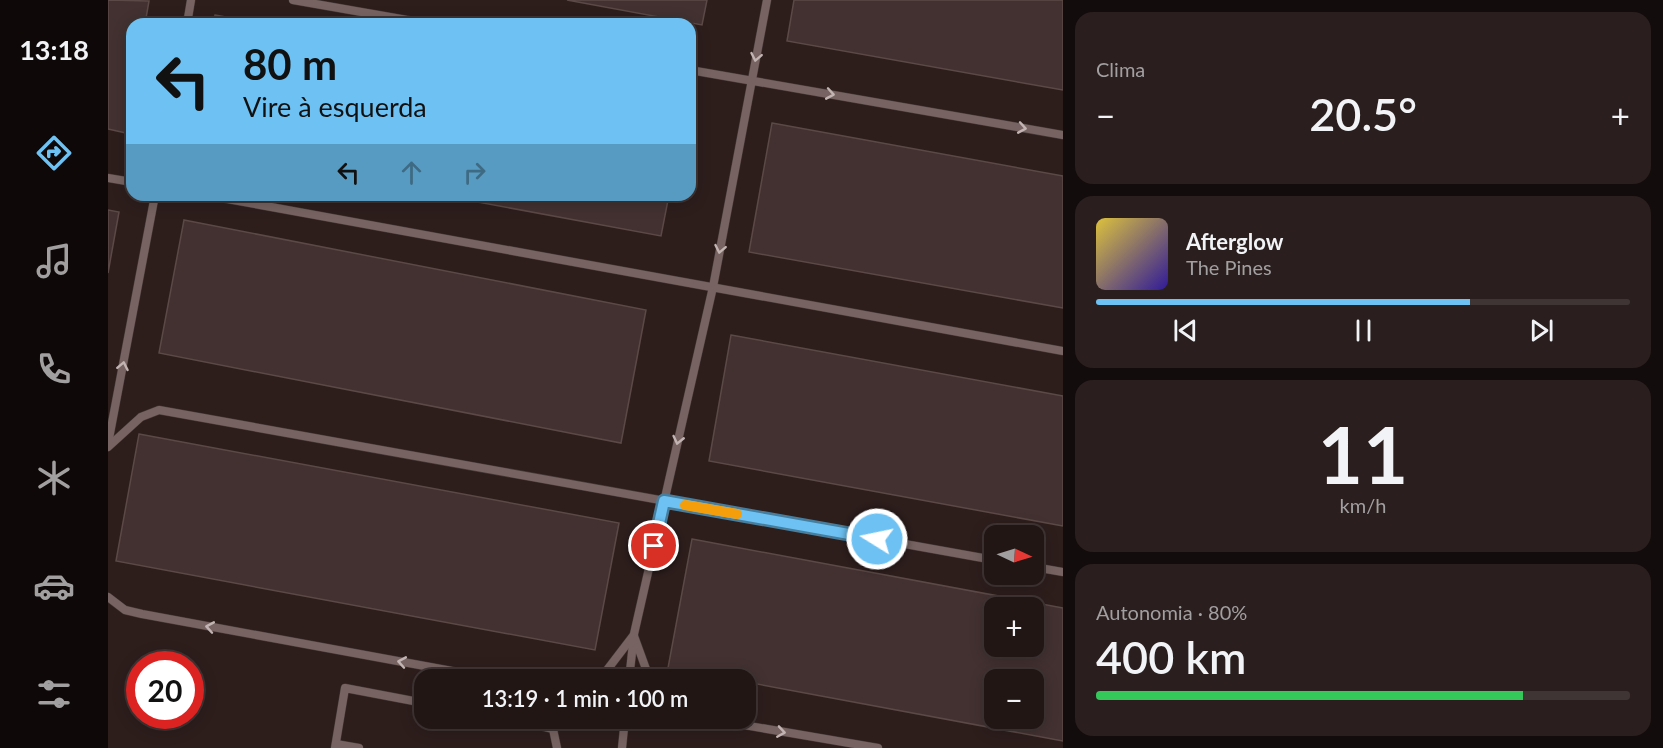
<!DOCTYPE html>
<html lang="pt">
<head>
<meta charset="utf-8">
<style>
  body { margin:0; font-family:Lato,sans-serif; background:#2a1f1e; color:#f1f3f6; height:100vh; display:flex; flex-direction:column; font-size:22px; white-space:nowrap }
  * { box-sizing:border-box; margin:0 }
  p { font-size:20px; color:#a29fa0 }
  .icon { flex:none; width:33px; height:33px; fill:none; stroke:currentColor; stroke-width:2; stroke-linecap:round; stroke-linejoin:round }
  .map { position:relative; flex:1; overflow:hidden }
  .details { display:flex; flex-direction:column; gap:12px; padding:12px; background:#130c0c; width:600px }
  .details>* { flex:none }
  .guide { position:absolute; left:18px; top:18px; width:570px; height:183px; border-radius:18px; box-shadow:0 3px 15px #0003,0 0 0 2px #3f3534; background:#6dc2f3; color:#111; overflow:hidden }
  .needle { width:39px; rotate:94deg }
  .fabs { position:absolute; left:876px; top:525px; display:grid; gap:12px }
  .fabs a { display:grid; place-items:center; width:60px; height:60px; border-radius:12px; background:#221615; box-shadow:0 3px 15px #0003,0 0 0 2px #3f3534; font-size:30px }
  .speed { position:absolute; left:18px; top:651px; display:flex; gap:12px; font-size:30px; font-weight:700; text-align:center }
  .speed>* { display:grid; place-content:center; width:78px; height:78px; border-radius:50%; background:#221615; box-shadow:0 3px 15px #0003,0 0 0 2px #3f3534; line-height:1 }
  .speed .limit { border:9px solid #d22; background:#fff; color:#111 }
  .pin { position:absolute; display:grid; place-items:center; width:51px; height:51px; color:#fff; margin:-26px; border:3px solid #fff; border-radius:50%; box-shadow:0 2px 6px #0007 }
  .me { position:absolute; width:66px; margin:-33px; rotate:280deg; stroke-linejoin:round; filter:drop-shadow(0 0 4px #0008) }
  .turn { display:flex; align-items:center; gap:21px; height:126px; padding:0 18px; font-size:27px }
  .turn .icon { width:78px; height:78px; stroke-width:2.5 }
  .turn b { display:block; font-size:42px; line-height:51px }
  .lanes { display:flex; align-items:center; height:57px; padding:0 18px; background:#0003; justify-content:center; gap:30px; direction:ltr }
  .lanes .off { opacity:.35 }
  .big { font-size:45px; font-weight:600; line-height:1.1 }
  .details .widget { flex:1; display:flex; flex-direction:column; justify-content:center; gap:9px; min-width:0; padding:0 21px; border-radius:18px; background:#2a1f1e }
  .details .dial { align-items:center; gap:0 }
  .dial b { font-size:78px; line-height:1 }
  .song { display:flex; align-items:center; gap:18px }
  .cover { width:72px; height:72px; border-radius:9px; background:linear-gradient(135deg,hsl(50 70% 55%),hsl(250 70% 35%)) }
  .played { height:6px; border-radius:3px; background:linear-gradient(90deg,#6dc2f3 70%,#3f3534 70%) }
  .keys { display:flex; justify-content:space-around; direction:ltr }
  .heat { display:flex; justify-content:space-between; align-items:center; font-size:33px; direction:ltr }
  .charge { height:9px; border-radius:4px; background:linear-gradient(90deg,#34c759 80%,#3f3534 0) }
  .trip { position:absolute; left:306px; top:669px; width:342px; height:60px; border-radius:18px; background:#221615; box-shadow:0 3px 15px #0003,0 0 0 2px #3f3534; font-weight:600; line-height:60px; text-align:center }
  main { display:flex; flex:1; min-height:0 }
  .tabs { display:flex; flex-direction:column; width:108px; justify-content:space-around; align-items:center; background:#0e0908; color:#a29fa0 }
  .tabs .icon { width:42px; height:42px }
  .tabs .active { color:#6dc2f3 }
  .tabs b { font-size:27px; color:#f1f3f6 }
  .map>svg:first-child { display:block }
</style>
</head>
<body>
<main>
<nav class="tabs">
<b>13:18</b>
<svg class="icon active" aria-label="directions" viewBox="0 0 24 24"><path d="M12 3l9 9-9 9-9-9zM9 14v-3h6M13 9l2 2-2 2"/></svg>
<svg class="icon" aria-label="music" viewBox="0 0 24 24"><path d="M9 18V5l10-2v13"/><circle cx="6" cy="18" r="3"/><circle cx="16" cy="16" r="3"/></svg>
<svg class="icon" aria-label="phone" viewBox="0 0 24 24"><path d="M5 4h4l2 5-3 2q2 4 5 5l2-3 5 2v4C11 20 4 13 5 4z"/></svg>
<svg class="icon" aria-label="climate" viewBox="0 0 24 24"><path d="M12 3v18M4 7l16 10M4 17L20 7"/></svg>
<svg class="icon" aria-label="car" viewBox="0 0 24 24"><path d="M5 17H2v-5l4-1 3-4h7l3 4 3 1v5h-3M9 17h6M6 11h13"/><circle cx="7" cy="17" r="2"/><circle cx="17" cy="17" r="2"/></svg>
<svg class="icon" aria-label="filters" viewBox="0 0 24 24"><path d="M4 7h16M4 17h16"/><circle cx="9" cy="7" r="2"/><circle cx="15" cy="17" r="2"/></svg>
</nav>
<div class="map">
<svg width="955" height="748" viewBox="0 0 955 748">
  <rect width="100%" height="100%" fill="#2d1e1c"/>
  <g fill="#423130" stroke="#5b4947" stroke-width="1.5" fill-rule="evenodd">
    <polygon points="0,0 41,1 37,24 24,24 24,98 18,133 0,129"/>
    <polygon points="459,0 599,0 594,25"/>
    <polygon points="686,0 955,0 955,90 679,41"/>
    <polygon points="107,15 156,24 105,24"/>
    <polygon points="664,123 955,176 955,308 641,252"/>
    <polygon points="332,195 561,195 553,236"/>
    <polygon points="0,210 11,212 0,273"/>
    <polygon points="76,220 538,310 513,443 51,353"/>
    <polygon points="623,335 955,396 955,526 601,461"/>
    <polygon points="31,434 511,523 487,650 8,561"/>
    <path d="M584 539 955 608V741L638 682V680L560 668ZM886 608H926V646H886ZM886 680H926V718H886Z"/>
  </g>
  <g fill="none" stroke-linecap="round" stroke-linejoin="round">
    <defs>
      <g id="lane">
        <polyline points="185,0 322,24"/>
        <polyline points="79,24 83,0"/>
        <polyline points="582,70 955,135"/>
        <polyline points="0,178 24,182"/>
        <polyline points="97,195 955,351"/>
        <polyline points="0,444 47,195"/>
        <polyline points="0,447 33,417 51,410 886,560"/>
        <polyline points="926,567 955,572"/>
        <polyline points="0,597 17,610 34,614 393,680"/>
        <polyline points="526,636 542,680"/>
        <polyline points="488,680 499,670 525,636"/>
        <polyline points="521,680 526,634 605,287 659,0"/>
        <polyline points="399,718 445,729 449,748"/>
        <polyline points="595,718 770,748"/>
        <polyline points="228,744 251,748"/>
        <polyline points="227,748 237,688 316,703"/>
        <polyline points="514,748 517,718"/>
      </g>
    </defs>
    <use href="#lane" stroke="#463a38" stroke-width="9"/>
    <use href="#lane" stroke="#776462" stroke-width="8"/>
  </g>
  <defs><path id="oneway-chevron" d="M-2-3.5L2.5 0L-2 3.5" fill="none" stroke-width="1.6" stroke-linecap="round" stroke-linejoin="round" transform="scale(1.5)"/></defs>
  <g stroke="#c2b4b2">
    <use href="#oneway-chevron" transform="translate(648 57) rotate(101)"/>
    <use href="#oneway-chevron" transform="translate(722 94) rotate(10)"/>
    <use href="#oneway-chevron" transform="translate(914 128) rotate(10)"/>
    <use href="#oneway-chevron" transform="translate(612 249) rotate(101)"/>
    <use href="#oneway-chevron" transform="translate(15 366) rotate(-79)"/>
    <use href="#oneway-chevron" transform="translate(570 440) rotate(103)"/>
    <use href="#oneway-chevron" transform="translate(102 627) rotate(-170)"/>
    <use href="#oneway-chevron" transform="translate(294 662) rotate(-170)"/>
    <use href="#oneway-chevron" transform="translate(673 732) rotate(9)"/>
  </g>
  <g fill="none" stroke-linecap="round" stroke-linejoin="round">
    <defs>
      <polyline id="route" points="546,546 556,501 769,539"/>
    </defs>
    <use href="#route" stroke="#477e9e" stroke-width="15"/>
    <use href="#route" stroke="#6dc2f3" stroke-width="10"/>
    <polyline stroke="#f59e0b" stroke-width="10" points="577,505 629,514"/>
  </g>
</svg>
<div class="fabs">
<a><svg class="needle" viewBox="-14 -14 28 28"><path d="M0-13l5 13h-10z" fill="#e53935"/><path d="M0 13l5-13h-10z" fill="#a29fa0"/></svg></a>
<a>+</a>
<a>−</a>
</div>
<div class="speed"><div class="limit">20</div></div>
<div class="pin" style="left:546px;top:546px;background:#d93025"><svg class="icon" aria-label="arrive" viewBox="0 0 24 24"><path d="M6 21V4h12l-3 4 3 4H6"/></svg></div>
<svg class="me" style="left:769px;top:539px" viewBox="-20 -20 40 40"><circle r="17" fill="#6dc2f3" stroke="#fff" stroke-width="3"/><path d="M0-11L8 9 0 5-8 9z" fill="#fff"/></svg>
<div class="trip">13:19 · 1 min · 100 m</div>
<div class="guide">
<div class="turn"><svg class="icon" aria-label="left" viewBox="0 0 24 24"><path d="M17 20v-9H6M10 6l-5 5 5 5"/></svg><div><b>80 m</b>Vire à esquerda</div></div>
<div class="lanes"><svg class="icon" aria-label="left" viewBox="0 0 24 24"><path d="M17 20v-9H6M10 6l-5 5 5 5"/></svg><svg class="icon off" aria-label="ahead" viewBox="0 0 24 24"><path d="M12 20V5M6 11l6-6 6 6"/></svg><svg class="icon off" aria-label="right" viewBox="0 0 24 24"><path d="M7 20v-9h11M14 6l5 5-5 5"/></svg></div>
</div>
</div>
<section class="details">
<div class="widget"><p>Clima</p>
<div class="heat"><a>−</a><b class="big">20.5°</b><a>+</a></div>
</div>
<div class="widget">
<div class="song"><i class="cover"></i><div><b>Afterglow</b><p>The Pines</p></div></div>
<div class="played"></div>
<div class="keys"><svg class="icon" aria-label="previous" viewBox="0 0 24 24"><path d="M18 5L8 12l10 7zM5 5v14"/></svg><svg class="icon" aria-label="pause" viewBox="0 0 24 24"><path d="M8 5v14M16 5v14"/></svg><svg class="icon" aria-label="next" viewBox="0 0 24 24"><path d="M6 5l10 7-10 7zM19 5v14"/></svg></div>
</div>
<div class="widget dial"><b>11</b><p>km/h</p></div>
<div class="widget"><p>Autonomia · 80%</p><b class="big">400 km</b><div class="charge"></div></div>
</section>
</main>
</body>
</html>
